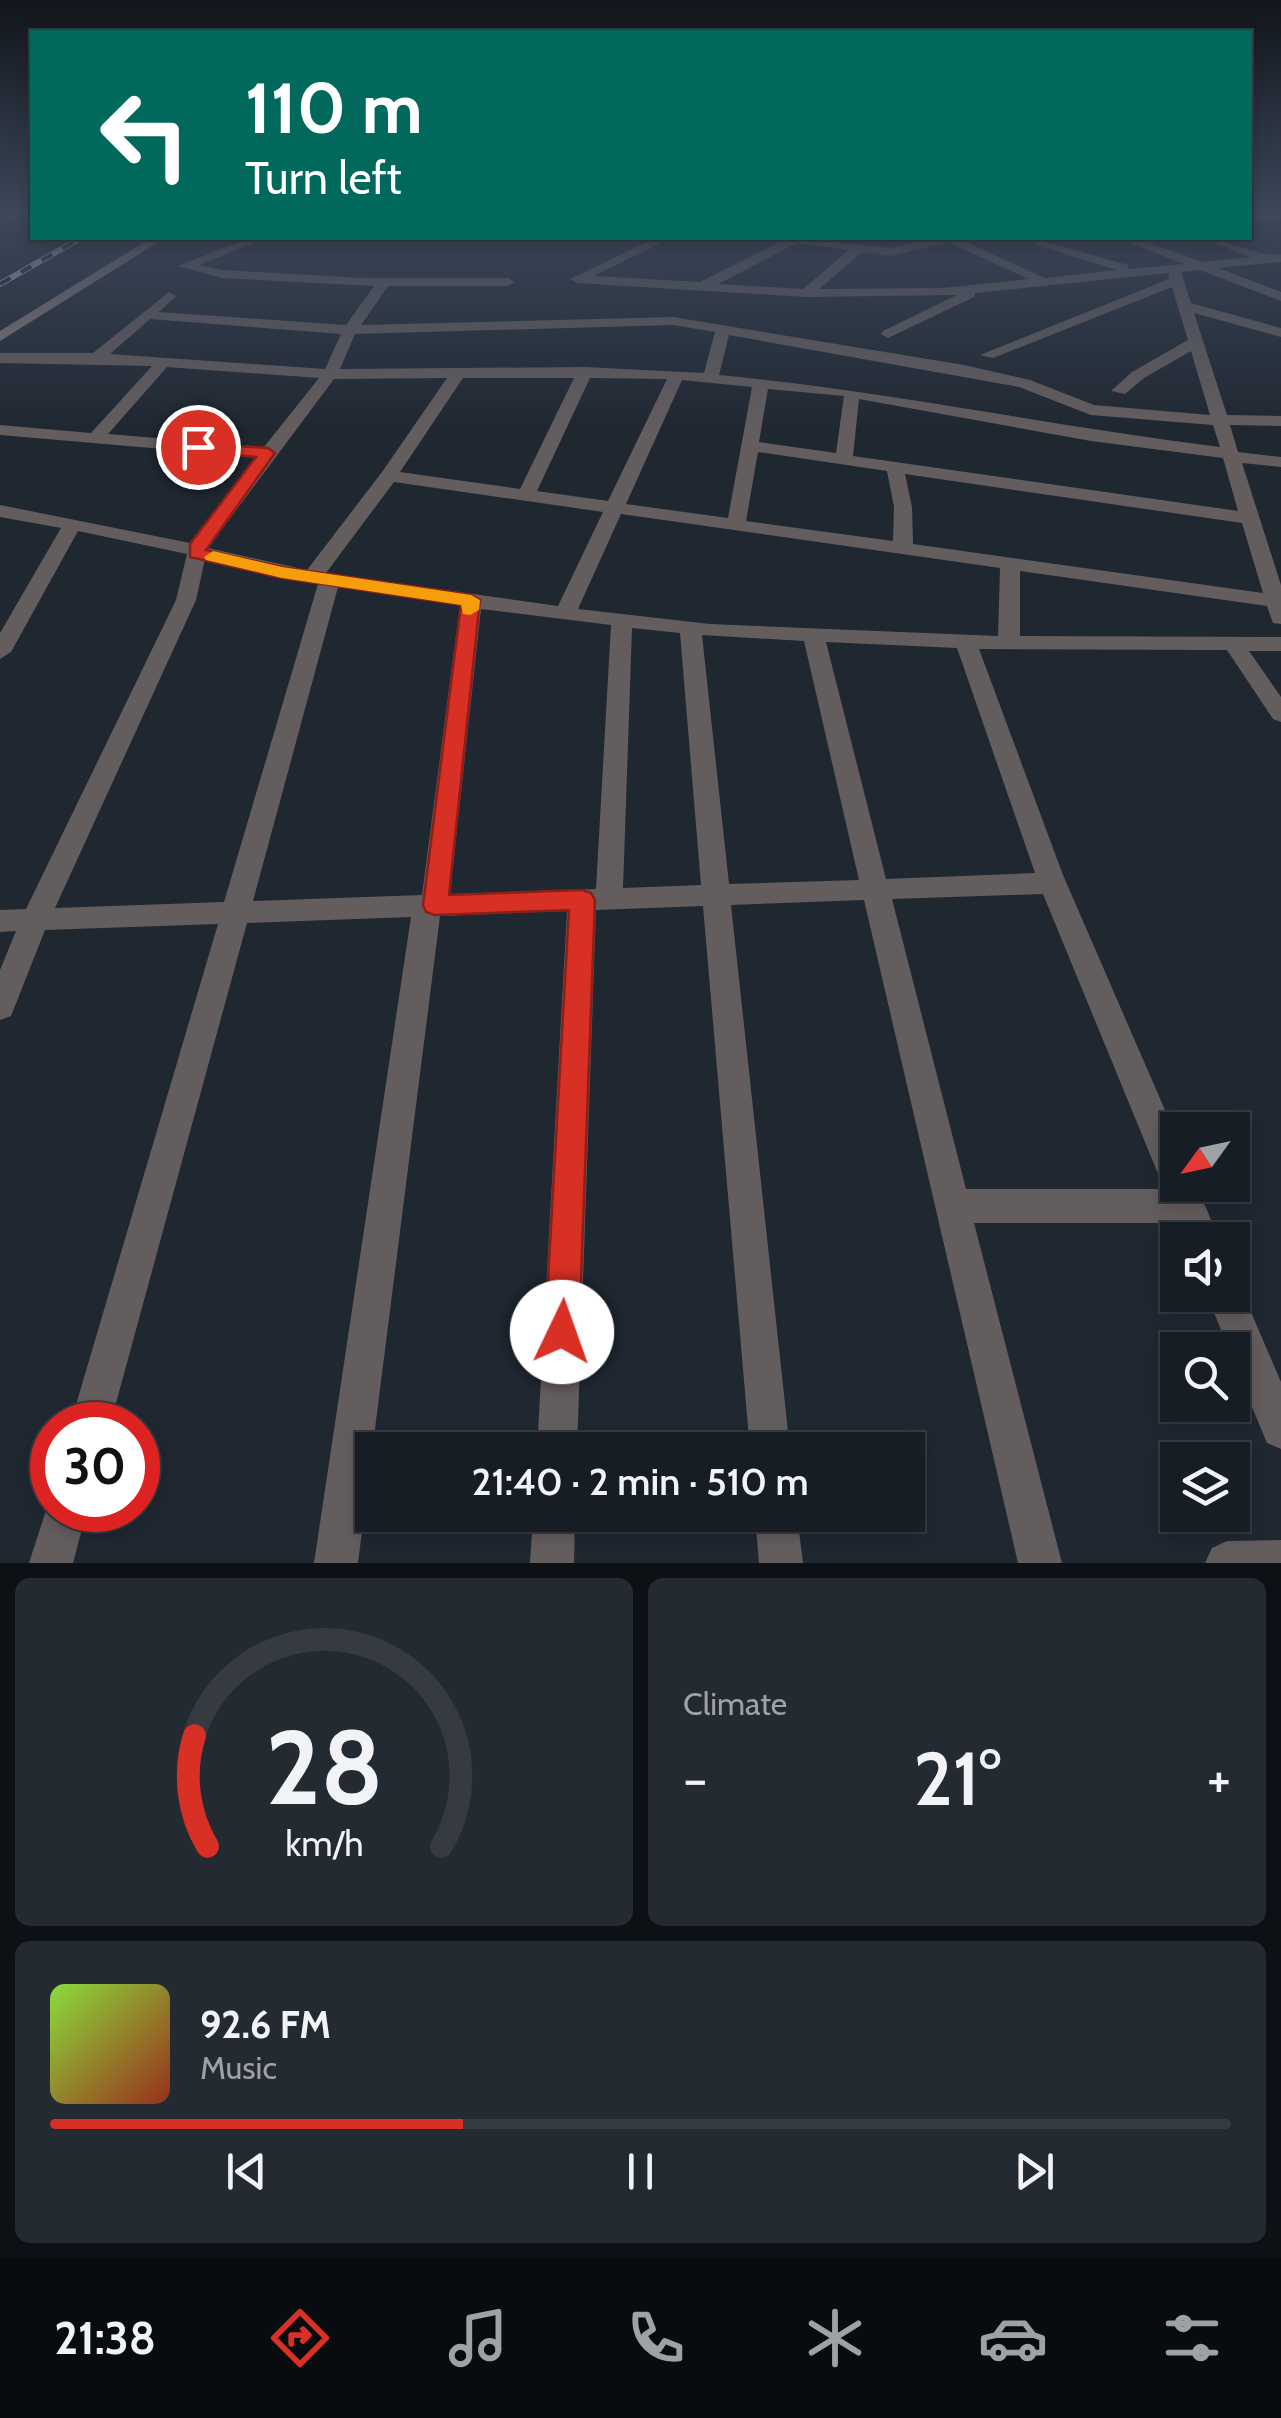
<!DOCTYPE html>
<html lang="en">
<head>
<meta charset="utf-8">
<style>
  body { margin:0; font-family:Cabin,sans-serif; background:#242a32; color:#f1f3f6; height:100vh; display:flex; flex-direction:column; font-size:38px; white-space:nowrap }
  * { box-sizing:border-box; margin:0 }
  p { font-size:32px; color:#9ea2a7 }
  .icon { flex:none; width:55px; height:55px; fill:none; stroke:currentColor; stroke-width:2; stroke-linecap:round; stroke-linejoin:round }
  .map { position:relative; height:1563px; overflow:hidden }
  .panel { display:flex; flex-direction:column; gap:15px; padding:15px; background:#0d1014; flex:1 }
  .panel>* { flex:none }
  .hud { position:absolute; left:30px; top:30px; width:1222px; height:210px; border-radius:0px; box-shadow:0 5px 15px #0003,0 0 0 2px #363b42; background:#00695c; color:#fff; overflow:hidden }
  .needle { width:65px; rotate:237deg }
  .buttons { position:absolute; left:1160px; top:1112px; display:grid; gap:20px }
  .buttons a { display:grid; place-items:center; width:90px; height:90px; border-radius:0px; background:#171d25; box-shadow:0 5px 15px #0003,0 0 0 2px #363b42; font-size:50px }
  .speed { position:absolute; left:30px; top:1402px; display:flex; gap:20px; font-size:50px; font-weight:700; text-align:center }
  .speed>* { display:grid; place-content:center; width:130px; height:130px; border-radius:50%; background:#171d25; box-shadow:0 5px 15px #0003,0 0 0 2px #363b42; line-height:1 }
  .speed .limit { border:15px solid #d22; background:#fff; color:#111 }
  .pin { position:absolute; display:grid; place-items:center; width:85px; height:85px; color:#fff; margin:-42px; border:5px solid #fff; border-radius:50%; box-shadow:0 2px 10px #0007 }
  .me { position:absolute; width:110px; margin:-55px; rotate:3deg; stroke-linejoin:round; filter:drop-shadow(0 0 8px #0008) }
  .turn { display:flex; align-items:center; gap:35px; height:210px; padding:0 50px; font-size:45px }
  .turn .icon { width:130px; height:130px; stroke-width:2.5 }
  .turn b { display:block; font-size:70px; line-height:85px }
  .big { font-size:75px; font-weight:600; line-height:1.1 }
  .panel .card { flex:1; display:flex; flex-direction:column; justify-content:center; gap:15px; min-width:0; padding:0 35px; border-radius:15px; background:#242a32 }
  .panel .dial { align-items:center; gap:0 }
  .dial svg { height:260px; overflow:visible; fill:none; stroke:#363b42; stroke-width:7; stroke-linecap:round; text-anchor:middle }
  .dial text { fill:#f1f3f6; stroke:none }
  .song { display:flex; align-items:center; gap:30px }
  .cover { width:120px; height:120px; border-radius:15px; background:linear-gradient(135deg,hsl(90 70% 55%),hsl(10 70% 35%)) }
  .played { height:10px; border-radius:5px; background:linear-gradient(90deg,#d93025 35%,#363b42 35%) }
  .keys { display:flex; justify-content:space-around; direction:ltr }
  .heat { display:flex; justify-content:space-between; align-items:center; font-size:55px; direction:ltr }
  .panel .tiles { flex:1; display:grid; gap:15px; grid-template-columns:1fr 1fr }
  .card:last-child { grid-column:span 2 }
  .trip { position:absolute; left:355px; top:1432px; width:570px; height:100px; border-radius:0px; background:#171d25; box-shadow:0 5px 15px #0003,0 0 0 2px #363b42; font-weight:600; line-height:100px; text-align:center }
  .menu { display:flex; height:160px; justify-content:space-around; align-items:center; background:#090c0f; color:#9ea2a7 }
  .menu .icon { width:70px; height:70px }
  .menu .selected { color:#d93025 }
  .menu b { font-size:45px; color:#f1f3f6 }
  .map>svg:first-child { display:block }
</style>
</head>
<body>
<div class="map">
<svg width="1281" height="1563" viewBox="0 0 1281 1563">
  <rect width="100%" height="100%" fill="#1f2731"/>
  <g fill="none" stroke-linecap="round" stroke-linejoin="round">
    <g fill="#645d5e" fill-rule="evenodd">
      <polygon points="10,213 25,213 0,226 0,217"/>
      <polygon points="1281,213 1281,218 1250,223 1250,215"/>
      <path d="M249 238H265L199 265 222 270 363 278H508L515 282 508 286H388L361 325 673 317 964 365 1030 380 1094 405 1210 415 1191 351 1144 378 1125 394 1111 391 1132 372 1188 340 1172 287 993 358 980 355 1169 279 1168 273 975 293 974 297 888 338 881 334 883 331 957 295 806 297 577 283 570 279 655 238H670L594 276 700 282 788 238 891 248 935 238H957L1045 278 1117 270 1014 238H1032L1128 265 1129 269 1184 264 1118 238H1135L1202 262 1251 257 1200 238C1228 238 1255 257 1281 254V262L1218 268 1281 292V301L1200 270 1181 272 1191 303 1281 328V337L1194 313 1227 415 1281 416V426L1230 425 1238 452 1281 457V467L1242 463 1281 585V624L1273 623 1267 606 1020 571V636L1281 637V651H1249L1281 697V722L1273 719 1227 650 979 649 1063 875 1178 1140V1185H1196L1220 1240H1184L1177 1223H974L1062 1563H1018L864 900 731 905 790 1450H750L703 906 596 910 577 1450H537L567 911 440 916 358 1563H314L411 917 247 923 110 1425H70L218 924 45 930 11 1016 0 1020V970L16 931 0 932V910L26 909 176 600 187 554 78 531 11 652 0 659V633L61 528 0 517V505L190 543 257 457 0 435V425L91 433 152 366 0 363V353H93L169 292 176 296 159 312 346 325 374 286 222 278 178 266ZM947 242 1029 279 943 288 819 289 862 252 891 256ZM797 243 849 250 803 289 718 284ZM150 319 341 334 325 369 110 354ZM673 325 715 332 704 373 585 367 340 369 355 334ZM729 335 1019 387 1091 415 1213 425 1220 447C1052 426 887 391 719 375ZM167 367 319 378 264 447 108 434ZM447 378 382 472 307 570 208 548 334 379ZM463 378H574L520 489 400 472ZM590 378 667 379 608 501 537 491ZM682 380 752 387 728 518 626 504ZM768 389 844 396 836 453 759 442ZM859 399 1091 441 1223 458 1238 511 853 456ZM758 452 887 471 894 507 893 541 746 521ZM905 474 1242 523 1263 593 913 544 912 507ZM394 482 603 512 558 606 326 573ZM621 514 1000 568 998 636 710 624 578 609ZM205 559 318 584 224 902 55 908 196 600ZM338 587 460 605 422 895 253 901ZM481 609 611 625 596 889 450 894ZM632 628 680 633 701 885 623 888ZM702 635 804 641 859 880 729 884ZM826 642 957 648 1035 873 886 879ZM1043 894 1161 1181 1164 1189H966L892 899Z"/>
      <polygon points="1232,1280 1238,1282 1281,1382 1281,1449 1267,1443 1232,1359 1232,1350 1229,1350 1207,1295 1232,1295"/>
      <polygon points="51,1495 52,1510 87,1510 73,1563 29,1563"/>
      <polygon points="533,1515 575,1515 574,1563 530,1563"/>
      <polygon points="755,1515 797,1515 803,1563 759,1563"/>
      <polygon points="1281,1540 1281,1563 1205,1563 1212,1548 1227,1541"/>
    </g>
    <polygon fill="#877b7d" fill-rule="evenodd" points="151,238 165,238 0,341 0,331"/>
    <defs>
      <polyline id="rail" points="0,284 81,238"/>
    </defs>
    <use href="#rail" stroke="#bcc1c8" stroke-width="6"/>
    <use href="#rail" stroke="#1f2731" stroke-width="4" stroke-dasharray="12" stroke-linecap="butt"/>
  </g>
  <linearGradient id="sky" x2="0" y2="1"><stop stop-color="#11151b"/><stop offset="0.49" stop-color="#3c475a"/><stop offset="1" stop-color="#3c475a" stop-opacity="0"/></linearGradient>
  <rect width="1281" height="431" fill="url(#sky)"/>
  <polygon fill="#d93025" stroke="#8d1f18" stroke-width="2.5" points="198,443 268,448 275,453 206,550 282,567 471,595 480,600 449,895 582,890 591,893 595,900 579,1332 574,1344 562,1349 550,1344 545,1332 569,910 435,915 426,912 423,905 461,605 282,578 190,557 190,544 256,457 193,451 193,444"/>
  <polygon fill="#f59e0b" points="213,551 282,567 471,595 480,600 479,610 470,615 463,614 461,605 282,578 206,560 204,557"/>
</svg>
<div class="buttons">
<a><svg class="needle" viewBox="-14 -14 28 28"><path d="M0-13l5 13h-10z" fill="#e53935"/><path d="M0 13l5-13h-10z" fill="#9ea2a7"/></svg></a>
<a><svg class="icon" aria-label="sound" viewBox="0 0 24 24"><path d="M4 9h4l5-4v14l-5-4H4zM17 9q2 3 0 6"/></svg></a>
<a><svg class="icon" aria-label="search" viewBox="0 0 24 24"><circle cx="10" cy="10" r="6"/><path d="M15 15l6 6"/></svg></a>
<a><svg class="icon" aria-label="layers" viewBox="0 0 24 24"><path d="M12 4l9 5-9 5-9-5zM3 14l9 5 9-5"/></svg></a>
</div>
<div class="speed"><div class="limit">30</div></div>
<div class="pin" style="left:198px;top:447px;background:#d93025"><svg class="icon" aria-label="arrive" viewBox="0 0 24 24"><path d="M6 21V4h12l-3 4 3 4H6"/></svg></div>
<svg class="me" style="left:562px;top:1332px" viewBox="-20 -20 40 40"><circle r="19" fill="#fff"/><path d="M0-13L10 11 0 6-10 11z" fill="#d93025"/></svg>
<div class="trip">21:40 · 2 min · 510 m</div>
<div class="hud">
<div class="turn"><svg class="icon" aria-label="left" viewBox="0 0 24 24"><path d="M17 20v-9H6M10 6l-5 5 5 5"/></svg><div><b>110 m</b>Turn left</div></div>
</div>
</div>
<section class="panel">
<div class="tiles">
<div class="card dial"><svg viewBox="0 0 100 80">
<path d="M14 69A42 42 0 1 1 86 69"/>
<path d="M14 69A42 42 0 0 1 10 35" stroke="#d93025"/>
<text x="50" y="56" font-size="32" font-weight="700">28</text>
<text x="50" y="72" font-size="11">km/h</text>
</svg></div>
<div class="card"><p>Climate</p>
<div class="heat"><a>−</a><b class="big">21°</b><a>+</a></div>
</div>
<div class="card">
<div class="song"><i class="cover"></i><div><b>92.6 FM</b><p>Music</p></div></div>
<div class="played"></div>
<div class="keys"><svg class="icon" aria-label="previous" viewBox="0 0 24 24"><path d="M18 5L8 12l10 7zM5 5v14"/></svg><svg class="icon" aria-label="pause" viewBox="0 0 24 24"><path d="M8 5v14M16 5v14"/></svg><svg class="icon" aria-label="next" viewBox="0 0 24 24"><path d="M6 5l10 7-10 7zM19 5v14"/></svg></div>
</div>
</div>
</section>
<nav class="menu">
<b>21:38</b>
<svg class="icon selected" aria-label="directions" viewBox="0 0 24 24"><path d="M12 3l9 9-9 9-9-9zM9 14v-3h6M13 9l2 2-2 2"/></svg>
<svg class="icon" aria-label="music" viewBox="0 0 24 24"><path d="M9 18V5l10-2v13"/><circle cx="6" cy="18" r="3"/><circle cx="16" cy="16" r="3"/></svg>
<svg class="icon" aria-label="phone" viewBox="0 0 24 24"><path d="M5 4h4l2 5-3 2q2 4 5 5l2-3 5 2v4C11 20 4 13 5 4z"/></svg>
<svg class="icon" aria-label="climate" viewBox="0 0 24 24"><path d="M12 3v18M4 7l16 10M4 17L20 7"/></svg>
<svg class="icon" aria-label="car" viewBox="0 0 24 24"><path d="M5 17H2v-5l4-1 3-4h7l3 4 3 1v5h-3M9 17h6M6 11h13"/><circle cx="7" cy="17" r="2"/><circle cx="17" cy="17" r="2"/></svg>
<svg class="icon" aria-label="filters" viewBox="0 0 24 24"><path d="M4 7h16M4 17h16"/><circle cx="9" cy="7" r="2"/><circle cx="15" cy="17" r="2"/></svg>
</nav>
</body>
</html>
